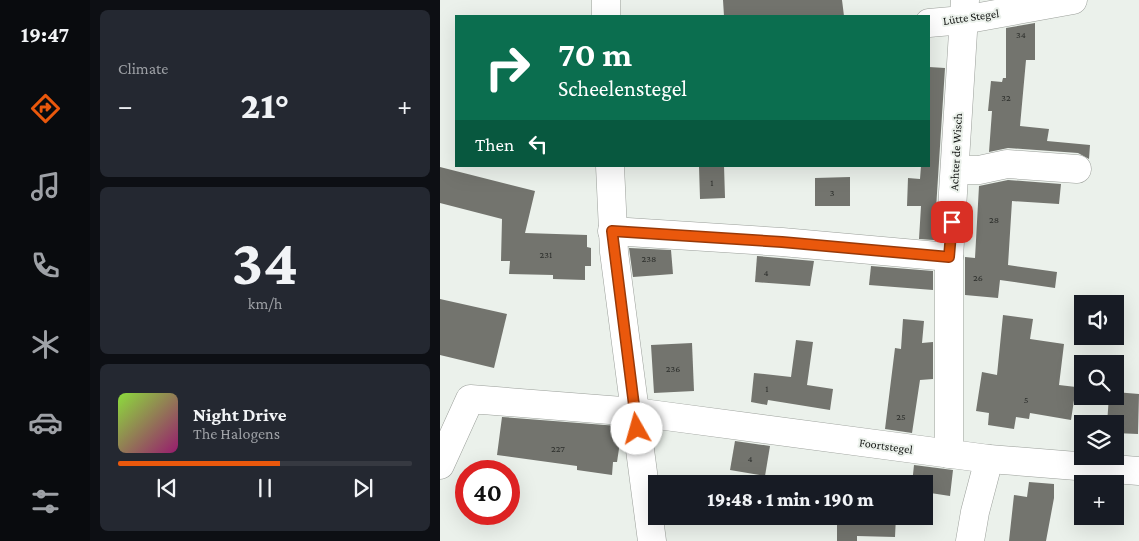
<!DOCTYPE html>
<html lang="en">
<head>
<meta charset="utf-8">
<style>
  body { margin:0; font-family:"Crimson Pro",serif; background:#242831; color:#f1f3f6; height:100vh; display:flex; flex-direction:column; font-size:19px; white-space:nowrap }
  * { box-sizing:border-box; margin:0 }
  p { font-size:16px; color:#9ea1a6 }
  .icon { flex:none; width:28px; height:28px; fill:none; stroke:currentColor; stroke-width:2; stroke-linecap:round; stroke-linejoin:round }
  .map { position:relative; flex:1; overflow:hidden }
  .sheet { display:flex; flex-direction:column; gap:10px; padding:10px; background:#0d0f14; width:350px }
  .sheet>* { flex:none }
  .hud { position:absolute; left:15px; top:15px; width:475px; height:152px; border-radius:0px; box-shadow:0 5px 20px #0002; background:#0b6e4f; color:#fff; overflow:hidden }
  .controls { position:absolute; left:634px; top:295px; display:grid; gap:10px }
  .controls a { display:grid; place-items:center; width:50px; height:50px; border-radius:0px; background:#171b24; box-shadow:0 5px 20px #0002; font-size:25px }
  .speed { position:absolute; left:15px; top:460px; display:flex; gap:10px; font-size:25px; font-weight:700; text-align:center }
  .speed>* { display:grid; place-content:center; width:65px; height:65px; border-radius:50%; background:#171b24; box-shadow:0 5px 20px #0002; line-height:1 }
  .speed .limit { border:8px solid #d22; background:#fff; color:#111 }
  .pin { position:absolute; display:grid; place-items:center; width:42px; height:42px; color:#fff; margin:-21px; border-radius:10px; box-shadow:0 2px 8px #0006 }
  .me { position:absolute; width:55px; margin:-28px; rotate:353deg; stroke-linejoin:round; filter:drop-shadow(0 0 4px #0008) }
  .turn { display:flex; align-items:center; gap:18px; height:105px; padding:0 20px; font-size:22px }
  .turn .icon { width:65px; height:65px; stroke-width:2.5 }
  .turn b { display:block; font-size:35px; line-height:42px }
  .then { display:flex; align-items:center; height:48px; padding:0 20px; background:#0003; gap:10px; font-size:19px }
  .big { font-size:38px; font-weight:800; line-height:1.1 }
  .sheet .widget { flex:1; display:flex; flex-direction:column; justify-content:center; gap:8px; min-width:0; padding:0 18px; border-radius:8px; background:#242831 }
  .sheet .dial { align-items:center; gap:0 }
  .dial b { font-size:65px; line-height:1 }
  .song { display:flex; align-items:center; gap:15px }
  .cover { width:60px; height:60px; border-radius:8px; background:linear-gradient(135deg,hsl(90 70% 55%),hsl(320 70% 35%)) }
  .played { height:5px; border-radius:2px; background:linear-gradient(90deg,#ea580c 55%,#363941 55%) }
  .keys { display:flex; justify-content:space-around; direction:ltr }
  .heat { display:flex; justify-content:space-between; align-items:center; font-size:28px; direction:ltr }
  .trip { position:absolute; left:208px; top:475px; width:285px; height:50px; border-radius:0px; background:#171b24; box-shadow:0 5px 20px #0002; font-weight:800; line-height:50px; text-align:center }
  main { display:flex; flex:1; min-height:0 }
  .tabs { display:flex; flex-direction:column; width:90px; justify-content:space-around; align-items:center; background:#090b0e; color:#9ea1a6 }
  .tabs .icon { width:35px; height:35px }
  .tabs .selected { color:#ea580c }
  .tabs b { font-size:22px; color:#f1f3f6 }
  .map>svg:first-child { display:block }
</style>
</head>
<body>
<main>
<nav class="tabs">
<b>19:47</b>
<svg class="icon selected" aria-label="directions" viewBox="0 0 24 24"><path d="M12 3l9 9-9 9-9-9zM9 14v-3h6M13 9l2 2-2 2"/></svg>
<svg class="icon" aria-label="music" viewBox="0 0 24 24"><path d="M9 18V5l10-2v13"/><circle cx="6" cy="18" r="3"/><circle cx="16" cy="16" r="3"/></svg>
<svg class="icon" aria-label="phone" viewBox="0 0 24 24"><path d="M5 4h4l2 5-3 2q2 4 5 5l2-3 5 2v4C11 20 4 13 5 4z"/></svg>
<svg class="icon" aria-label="climate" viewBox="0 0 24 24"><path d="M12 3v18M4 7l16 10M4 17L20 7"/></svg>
<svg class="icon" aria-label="car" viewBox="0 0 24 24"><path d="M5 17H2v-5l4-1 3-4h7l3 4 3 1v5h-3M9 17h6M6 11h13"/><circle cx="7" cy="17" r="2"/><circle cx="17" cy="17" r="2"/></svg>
<svg class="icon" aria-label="filters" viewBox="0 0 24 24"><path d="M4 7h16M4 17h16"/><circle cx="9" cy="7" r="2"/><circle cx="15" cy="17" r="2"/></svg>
</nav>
<section class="sheet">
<div class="widget"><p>Climate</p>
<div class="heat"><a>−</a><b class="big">21°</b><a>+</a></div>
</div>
<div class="widget dial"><b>34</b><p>km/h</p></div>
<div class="widget">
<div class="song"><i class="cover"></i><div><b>Night Drive</b><p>The Halogens</p></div></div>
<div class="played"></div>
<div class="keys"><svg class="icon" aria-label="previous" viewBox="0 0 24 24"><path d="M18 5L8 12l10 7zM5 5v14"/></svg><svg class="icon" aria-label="pause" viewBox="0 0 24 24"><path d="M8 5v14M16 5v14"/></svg><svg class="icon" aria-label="next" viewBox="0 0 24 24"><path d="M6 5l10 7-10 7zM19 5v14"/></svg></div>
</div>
</section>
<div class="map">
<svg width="699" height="541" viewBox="0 0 699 541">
  <rect width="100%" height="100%" fill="#ebf1eb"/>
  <g fill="#73746e">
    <polygon points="283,0 402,0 404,16 284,16"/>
    <polygon points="595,23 595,60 586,60 580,126 609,129 607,141 650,145 649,159 638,153 568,148 549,152 552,111 548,111 551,81 562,82 563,78 566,78 566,28"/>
    <polygon points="489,67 505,68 494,240 479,239 481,206 467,206 468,178 480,179 481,166 489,166"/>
    <polygon points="259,166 284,166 285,198 260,199"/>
    <polygon points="0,167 95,191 85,233 147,235 147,247 151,248 151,266 145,266 145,280 113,279 113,275 69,274 70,261 61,261 62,219 0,203"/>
    <polygon points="410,177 410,206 375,206 375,178"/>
    <polygon points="568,180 621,184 619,204 572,201 568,265 617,272 615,288 560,280 558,298 525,295 525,257 535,258 539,186"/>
    <polygon points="189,248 231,250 233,274 193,277"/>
    <polygon points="317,256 374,261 370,286 315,282"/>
    <polygon points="431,266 493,271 493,290 429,285"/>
    <polygon points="0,299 67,314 54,368 0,355"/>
    <polygon points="563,315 593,319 590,339 624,344 619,385 636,387 631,420 590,413 589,419 576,417 574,429 548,425 549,413 536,411 542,372 557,375"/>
    <polygon points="463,319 484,321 482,343 493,342 493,379 480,380 472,433 445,429 455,348 461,349"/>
    <polygon points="356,340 373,342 367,385 393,389 390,410 328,400 327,405 311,402 314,373 351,377"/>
    <polygon points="252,343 254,391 214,393 211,345"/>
    <polygon points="675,392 699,394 698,434 675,433 675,424 667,424 669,396 675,396"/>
    <polygon points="62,417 178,426 176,441 180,442 177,462 173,462 172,475 137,470 137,466 57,455"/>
    <polygon points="295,441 330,446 325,476 290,470"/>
    <polygon points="474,465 513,470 510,496 484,492 484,484 472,484"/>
    <polygon points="589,482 614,484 614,498 606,541 569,541 574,495 587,497"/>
    <polygon points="397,516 456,516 455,537 417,536 417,541 397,541"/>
  </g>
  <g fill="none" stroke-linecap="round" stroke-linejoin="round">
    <defs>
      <g id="minor">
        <polyline points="166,16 166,0"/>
        <polyline points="489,23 523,20 633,0"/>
        <polyline points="170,166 174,252 212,541"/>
        <polyline points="515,170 539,170 567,164 637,169"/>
        <polyline points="172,231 342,242 509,257"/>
        <polyline points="509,454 509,257 525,0"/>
        <polyline points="0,465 30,399 195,412 549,459 699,471"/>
        <polyline points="530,541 535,512 549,459"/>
      </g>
    </defs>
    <use href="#minor" stroke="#9b9f9a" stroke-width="29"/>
    <use href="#minor" stroke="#fff" stroke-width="28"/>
  </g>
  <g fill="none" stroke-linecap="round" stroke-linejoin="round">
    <defs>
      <polyline id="route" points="197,429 172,231 342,242 509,257 512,222"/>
    </defs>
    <use href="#route" stroke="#983908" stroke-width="12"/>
    <use href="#route" stroke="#ea580c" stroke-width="9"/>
  </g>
  <g text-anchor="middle" stroke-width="4" stroke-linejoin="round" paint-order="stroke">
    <g font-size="10" fill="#2d2f2c">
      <text x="581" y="38">34</text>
      <text x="566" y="101">32</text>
      <text x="272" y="186">1</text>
      <text x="392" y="196">3</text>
      <text x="554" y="223">28</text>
      <text x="106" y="258">231</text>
      <text x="209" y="262">238</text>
      <text x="326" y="276">4</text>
      <text x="538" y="281">26</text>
      <text x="233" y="372">236</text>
      <text x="327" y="392">1</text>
      <text x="586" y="403">5</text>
      <text x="461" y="420">25</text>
      <text x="118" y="452">227</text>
      <text x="310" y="462">4</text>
    </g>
    <g font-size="12" fill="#161816" stroke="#ebf1eb">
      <text transform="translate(531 17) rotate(-8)" y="4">Lütte Stegel</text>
      <text transform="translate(516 152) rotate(-87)" y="4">Achter de Wisch</text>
      <text transform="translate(446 446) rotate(8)" y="4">Foortstegel</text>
    </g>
  </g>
</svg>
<div class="controls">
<a><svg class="icon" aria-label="sound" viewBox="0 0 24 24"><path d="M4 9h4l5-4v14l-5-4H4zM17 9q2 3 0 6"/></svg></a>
<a><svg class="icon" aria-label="search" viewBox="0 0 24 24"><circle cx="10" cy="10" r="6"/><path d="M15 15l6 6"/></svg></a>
<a><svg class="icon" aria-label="layers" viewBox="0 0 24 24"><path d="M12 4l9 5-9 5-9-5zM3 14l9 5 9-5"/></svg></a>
<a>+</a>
</div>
<div class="speed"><div class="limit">40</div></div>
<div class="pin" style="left:512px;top:222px;background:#d93025"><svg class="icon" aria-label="arrive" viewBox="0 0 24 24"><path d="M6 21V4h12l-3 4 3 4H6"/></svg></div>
<svg class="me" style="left:197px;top:429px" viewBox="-20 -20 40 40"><circle r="19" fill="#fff"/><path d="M0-13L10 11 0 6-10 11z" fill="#ea580c"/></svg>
<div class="trip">19:48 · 1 min · 190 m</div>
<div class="hud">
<div class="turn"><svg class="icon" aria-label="right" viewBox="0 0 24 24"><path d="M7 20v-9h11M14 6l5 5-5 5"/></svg><div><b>70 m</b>Scheelenstegel</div></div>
<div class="then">Then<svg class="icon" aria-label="left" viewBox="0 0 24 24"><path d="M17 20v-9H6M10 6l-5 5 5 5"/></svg></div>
</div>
</div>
</main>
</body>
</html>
